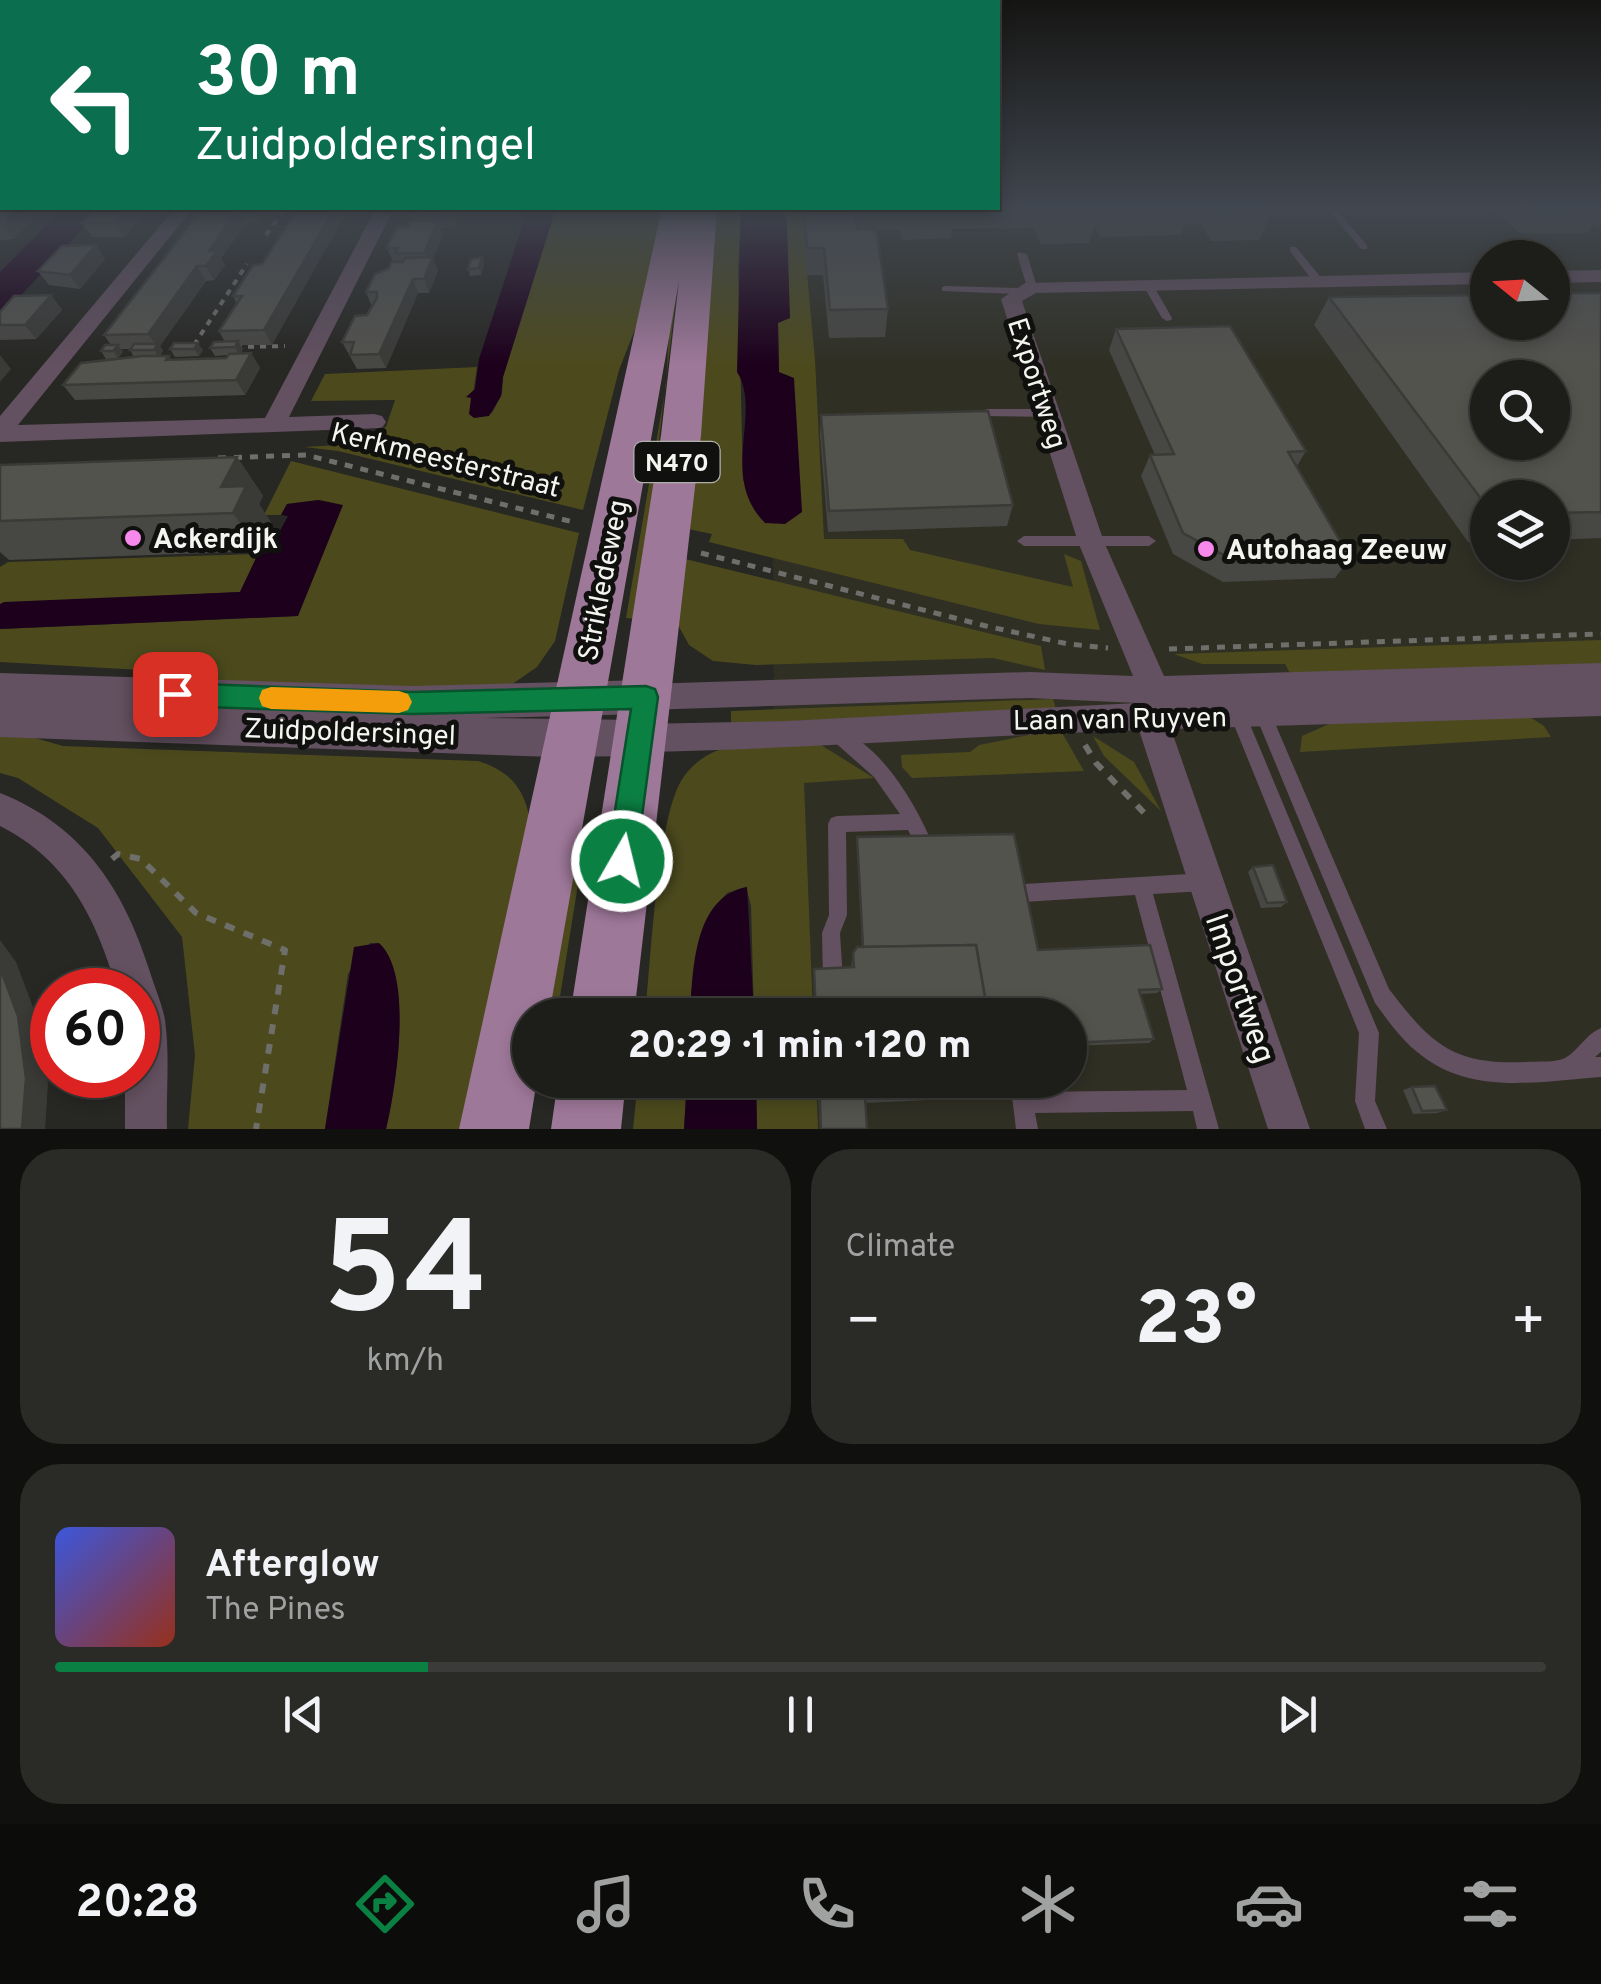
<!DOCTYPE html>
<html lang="en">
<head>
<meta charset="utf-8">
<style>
  body { margin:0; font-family:Overpass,sans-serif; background:#2a2a27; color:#f1f3f6; height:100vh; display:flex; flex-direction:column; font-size:38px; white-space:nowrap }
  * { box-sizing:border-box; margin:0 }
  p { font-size:32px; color:#a0a2a2 }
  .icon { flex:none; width:55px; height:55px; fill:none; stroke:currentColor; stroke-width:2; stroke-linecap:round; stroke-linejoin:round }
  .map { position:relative; height:1129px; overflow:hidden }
  .side { display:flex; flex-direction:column; gap:20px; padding:20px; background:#10100e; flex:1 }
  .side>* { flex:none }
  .hud { position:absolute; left:0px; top:0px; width:1000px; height:210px; box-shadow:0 5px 15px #0003,0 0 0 2px #3b3b39; background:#0b6e4f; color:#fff; overflow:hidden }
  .needle { width:65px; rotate:288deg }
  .controls { position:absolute; left:1470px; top:240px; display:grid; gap:20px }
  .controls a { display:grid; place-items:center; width:100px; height:100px; border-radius:50%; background:#1d1d1a; box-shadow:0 5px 15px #0003,0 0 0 2px #3b3b39; font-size:50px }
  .speed { position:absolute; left:30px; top:968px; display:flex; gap:20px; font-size:50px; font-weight:700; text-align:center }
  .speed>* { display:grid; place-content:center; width:130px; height:130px; border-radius:50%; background:#1d1d1a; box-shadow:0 5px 15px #0003,0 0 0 2px #3b3b39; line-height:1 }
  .speed .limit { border:15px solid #d22; background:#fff; color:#111 }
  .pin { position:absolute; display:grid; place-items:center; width:85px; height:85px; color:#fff; margin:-42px; border-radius:20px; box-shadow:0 5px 15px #0006 }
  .me { position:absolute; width:110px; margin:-55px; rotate:8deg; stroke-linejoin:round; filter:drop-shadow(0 0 8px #0008) }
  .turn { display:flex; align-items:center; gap:35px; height:210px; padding:0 30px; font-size:45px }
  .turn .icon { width:130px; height:130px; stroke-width:2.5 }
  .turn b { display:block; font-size:70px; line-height:85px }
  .big { font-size:75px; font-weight:800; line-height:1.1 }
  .side .card { flex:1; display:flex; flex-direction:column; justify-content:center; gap:15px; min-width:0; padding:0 35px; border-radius:40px; background:#2a2a27 }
  .side .dial { align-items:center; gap:0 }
  .dial b { font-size:130px; line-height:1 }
  .song { display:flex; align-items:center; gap:30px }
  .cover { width:120px; height:120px; border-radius:15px; background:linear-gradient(135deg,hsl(230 70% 55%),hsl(10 70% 35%)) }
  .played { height:10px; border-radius:5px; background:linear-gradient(90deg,#0b8043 25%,#3b3b39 25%) }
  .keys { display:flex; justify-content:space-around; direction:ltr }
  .heat { display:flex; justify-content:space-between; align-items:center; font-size:55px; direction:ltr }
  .side .tiles { flex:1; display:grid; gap:20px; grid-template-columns:1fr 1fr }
  .card:last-child { grid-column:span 2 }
  .trip { position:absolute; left:512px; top:998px; width:575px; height:100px; border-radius:50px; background:#1d1d1a; box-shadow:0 5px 15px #0003,0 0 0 2px #3b3b39; font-weight:800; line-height:100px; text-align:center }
  .dock { display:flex; height:160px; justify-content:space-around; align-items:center; background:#0c0c0a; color:#a0a2a2 }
  .dock .icon { width:70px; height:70px }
  .dock .active { color:#0b8043 }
  .dock b { font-size:45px; color:#f1f3f6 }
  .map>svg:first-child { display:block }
</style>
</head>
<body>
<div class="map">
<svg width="1601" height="1129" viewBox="0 0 1601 1129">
  <rect width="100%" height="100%" fill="#272723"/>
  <path fill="#2f2f24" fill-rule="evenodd" d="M1601 207V1129H775V1080H1070V1015H775L773 558 765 208ZM1488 258H1552V322H1488ZM1488 378H1552V442H1488ZM1488 498H1552V562H1488Z"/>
  <g fill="#4c4a1d">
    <polygon points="556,208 671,208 641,314 619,370 583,510 338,451 304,447 373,443 379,428 386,427 395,400 311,401 325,374 477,367 470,415 492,413 502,394 503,377"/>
    <polygon points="684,208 690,208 684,228 638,619 626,618 666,385 674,246"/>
    <polygon points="709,208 741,208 738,265 743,482 779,373 778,323 787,223 784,208 801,208 815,360 824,539 903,539 910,550 1073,587 1064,554 1081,561 1100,630 1039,624 709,542 712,534 688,529"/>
    <polygon points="291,461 579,533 555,641 537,667 511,685 248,689 176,672 0,662 0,629 298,616 319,500 287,504 281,515 264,515"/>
    <polygon points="258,554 240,592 0,604 0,567 8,562"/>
    <polygon points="685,559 1041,646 1045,670 993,658 756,665 713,661 689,645 677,623"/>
    <polygon points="1601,640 1601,669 1293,679 1285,664 1202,664 1174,654"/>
    <polygon points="1053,699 1057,713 731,723 731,711"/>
    <polygon points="1525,714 1544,726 1551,737 1300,752 1302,736 1345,717"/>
    <path d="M0 728 63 746 478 761C513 772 526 791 531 827L466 1129H386C396 1087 414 974 378 943H370L348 974 325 1129H188L195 1055 182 937 98 828 18 778 0 773Z"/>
    <polygon points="1049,731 1061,731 1084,771 912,778 902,767 901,755 970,752 979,745"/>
    <polygon points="1093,736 1134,762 1161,811 1104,756"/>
    <path d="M821 745 874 778 804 783 813 1015H754L751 906 746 887 727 893C695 927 693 971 690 1015H645C651 962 657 822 681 781 690 766 705 754 722 749 746 741 794 746 821 745Z"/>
    <polygon points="570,841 585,841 557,1015 538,1015"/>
    <polygon points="638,1080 687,1080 684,1129 633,1129"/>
    <polygon points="756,1080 816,1080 818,1129 757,1129"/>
  </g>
  <g fill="#1d001c">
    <polygon points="63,208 102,208 0,318 0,272"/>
    <polygon points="528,208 556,208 503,377 501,396 489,416 474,418 469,414 471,398 466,397 475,389 479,359"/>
    <path d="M741 208H784L787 223 790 318 778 323 779 372 794 378 802 512 785 524 765 523C718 476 763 413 737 372Z"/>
    <polygon points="319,500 343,505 298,616 0,629 0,604 4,602 240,592 258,554 268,553 288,516 281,515 287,504"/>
    <path d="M747 887 754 1015H690C693 971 693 897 747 887Z"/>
    <path d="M379 943C414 974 396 1087 386 1129H325L354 947Z"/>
    <polygon points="687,1080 756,1080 757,1129 684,1129"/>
  </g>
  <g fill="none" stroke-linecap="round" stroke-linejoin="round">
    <g stroke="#6e6e6a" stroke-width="4" stroke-dasharray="6 6" stroke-linecap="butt">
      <polyline points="266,235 285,208"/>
      <polyline points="194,345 247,264"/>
      <polyline points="236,347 285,346"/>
    </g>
    <g stroke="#6e6e6a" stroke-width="5" stroke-dasharray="8 8" stroke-linecap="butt">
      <polyline points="218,458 306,455 577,523"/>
      <polyline points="701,553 986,626 1068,644 1108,648"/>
      <polyline points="1169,649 1601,634"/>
    </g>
    <g stroke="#6e6e6a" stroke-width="6" stroke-dasharray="10 10" stroke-linecap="butt">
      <polyline points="1085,745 1096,763 1150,819"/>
      <polyline points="112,859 118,854 141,859 196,913 285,950 256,1129"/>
    </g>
    <g fill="#635060" fill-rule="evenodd">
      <polygon points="1326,207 1334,207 1367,245 1367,249 1361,249"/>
      <polygon points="1290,247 1296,247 1323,280 1323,284 1315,284 1290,251"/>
      <polygon points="1019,252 1027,254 1037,287 1036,289 1028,289 1027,287 1017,254"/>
      <polygon points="1148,282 1153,285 1172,318 1171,320 1167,321 1162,318 1143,285"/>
      <polygon points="946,286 1019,288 1024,291 1019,294 942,291 942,287"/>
      <polygon points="988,409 1048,409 1054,413 1048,417 984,416 982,413 984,410"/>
      <polygon points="1024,536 1149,536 1156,541 1149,546 1024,546 1017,541"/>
      <path d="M1263 707 1269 709 1271 714 1389 989C1432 1045 1453 1065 1526 1062 1537 1061 1556 1063 1565 1058 1579 1050 1586 1034 1601 1028V1052L1595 1057H1601V1077C1542 1081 1472 1096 1421 1055 1402 1041 1389 1022 1375 1003L1255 714 1257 709Z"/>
      <polygon points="1238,708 1244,710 1246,715 1379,1033 1375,1101 1387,1129 1365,1129 1355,1101 1359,1033 1230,715 1232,710"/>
      <path d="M837 727C885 749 915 803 935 849L932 855 926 858 920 855 908 830 846 832 847 915 840 933 843 981 840 988 833 991 826 988 823 981 822 933 829 915 828 824 831 818 837 816 900 814 874 777 831 739 829 734 831 729Z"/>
      <polygon points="1205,873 1211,876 1214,882 1211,888 1205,891 1153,894 1219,1129 1197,1129 1193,1111 1035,1113 1038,1129 1016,1129 1010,1080 1030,1080 1032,1092 1187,1090 1135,895 1008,903 1002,900 999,894 1002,888 1008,885"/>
    </g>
    <g fill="#635060" fill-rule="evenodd">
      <polygon points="175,208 193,208 18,425 265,418 376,208 394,208 289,417 374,414 382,416 386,422 382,428 0,442 0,416"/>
      <polygon points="1601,270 1601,282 1552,283 1552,271"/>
      <path d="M1488 272V284L1036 293 1022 301 1104 542 1164 676 1601 663V716L1171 729 1310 1129H1268L1139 730C973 736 807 749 640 752L629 748 624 738 629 728 640 724 787 721 1137 703 1030 698 645 710 634 706 629 697 634 688 645 684 1030 672 1133 676 1078 542 1001 299 1025 283Z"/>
      <path d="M0 793C81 825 123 887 149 969 154 986 162 1003 165 1020 170 1055 166 1094 167 1129H125V1075H138V990H117C97 920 68 860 0 826Z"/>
    </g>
    <polygon fill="#635060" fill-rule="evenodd" points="0,673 412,686 645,680 659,685 665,697 659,709 645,714 484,718 640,720 654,725 660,738 654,751 640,756 552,757 0,737"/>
    <g fill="#9e7899" fill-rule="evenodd">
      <polygon points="662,208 717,208 701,435 634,1015 570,1015 661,435 679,281 549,1015 530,1015 530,1080 537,1080 529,1129 459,1129"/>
      <polygon points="558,1080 626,1080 621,1129 551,1129"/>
    </g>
  </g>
  <g fill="#474743">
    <polygon points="0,207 35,217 13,239 0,240"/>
    <polygon points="998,207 1270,207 1268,210 1271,213 1259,240 1211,241 1201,224 1185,225 1181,235 1100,237 1095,226 1094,226 1089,243 1041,244 1034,228 952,229 951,238 902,240 900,230 875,230 888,309 885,337 829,338 823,275 807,275 801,208"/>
    <polygon points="1490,207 1601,207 1601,229 1594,224 1587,233 1521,234"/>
    <polygon points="97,208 140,208 144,214 124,237 92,237 82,223"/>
    <polygon points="203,208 264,210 256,223 246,223 221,258 225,265 214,280 206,281 160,346 163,351 160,356 169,356 171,360 226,358 228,355 215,356 210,348 225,342 219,331 237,304 233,296 253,265 272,345 241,345 243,349 240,354 251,353 260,368 245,395 75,400 63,385 134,357 130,350 131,349 121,349 123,352 118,358 106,359 101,351 111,345 104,335"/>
    <polygon points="409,208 459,208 460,212 454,226 440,228 443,235 433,258 438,271 429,293 418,293 386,368 357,369 342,342 367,315 372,307 366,292 389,268 393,262 387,248 408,227 417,221 413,218"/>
    <polygon points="96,245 105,259 80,289 49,285 38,271"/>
    <polygon points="482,257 484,264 481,275 470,276 468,269"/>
    <polygon points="1601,293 1601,538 1552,540 1552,498 1488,498 1488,542 1468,542 1314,325 1329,297"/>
    <polygon points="51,295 62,310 36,339 0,340 0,312"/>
    <polygon points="1116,329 1306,451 1297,466 1350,558 1335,578 1223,582 1173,554 1141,476 1150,455 1155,455 1109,350"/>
    <polygon points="174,343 203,350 199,356 175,357 170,349"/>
    <polygon points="821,415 1013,505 1007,526 828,532 820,436"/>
    <polygon points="237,457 263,496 259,504 272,524 260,551 9,560 0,552 0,465"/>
    <polygon points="857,837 1038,950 1162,989 1157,993 1141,994 1154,1039 1149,1043 1070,1046 1070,1015 815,1015 814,969 851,967 853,953 862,947"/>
    <polygon points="1253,867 1287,902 1281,907 1261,908 1248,872"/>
    <polygon points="817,1080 998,1080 1000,1088 991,1097 866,1103 867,1129 820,1129"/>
    <polygon points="1412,1087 1447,1110 1437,1113 1413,1114 1403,1090"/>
  </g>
  <g fill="#3a3a37">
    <polygon points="21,208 29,208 35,217 13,239 2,225"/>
    <polygon points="129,208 140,208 144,214 124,237 115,223"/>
    <polygon points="250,208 263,208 264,210 256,223 248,209"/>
    <polygon points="335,208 349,208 272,345 264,330"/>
    <polygon points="451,208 459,208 460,212 454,226 440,228 443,235 433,258 438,271 429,293 424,279 429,265 416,217"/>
    <polygon points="238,209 246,223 221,258 225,265 214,280 206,266 209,251"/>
    <polygon points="96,245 105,259 80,289 70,275"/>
    <polygon points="482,257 484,264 481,275 479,268"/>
    <polygon points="197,266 206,281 160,346 163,351 159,357 154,350 157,346 148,334"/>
    <polygon points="413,279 418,293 386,368 379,354"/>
    <polygon points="51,295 62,310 36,339 25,325"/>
    <polygon points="238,341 243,349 239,355 235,347"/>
    <polygon points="198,343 203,350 199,356 194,349"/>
    <polygon points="118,345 123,352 118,358 113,351"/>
    <polygon points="251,353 260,368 245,395 236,380"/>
    <polygon points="0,355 11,369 0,382"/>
    <polygon points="237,457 263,496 259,504 272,524 260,551 233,513 221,487"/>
    <polygon points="0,940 16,962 39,1023 48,1084 45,1129 22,1129 0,968"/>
  </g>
  <g fill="#53534e" stroke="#3a3a37" stroke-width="2.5" fill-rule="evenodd">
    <polygon points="0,207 2,208 21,208 2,225 0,225"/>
    <polygon points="1042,207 1092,207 1096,216 1047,217"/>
    <polygon points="1106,207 1189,207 1190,209 1108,210"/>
    <polygon points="1217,207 1266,207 1271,213 1222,214"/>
    <polygon points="1526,207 1595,207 1601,213 1535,214"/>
    <polygon points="97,208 129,208 115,223 82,223"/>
    <polygon points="203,208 250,208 248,209 238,209 209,251 217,251 206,266 197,266 148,334 104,335"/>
    <polygon points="298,208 335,208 264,330 219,331 242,296 233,296 253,265 262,264"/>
    <polygon points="415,208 451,208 449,212 416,217 416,208"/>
    <polygon points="804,208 853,208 857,229 873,228 877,233 888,309 830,310 824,248 807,248"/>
    <polygon points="903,208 953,208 954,212 904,213"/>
    <polygon points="410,221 438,221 424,253 395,253 398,248 387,248 397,227 408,227"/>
    <polygon points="96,245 70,275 38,271 62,246"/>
    <polygon points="433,257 424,279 413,279 379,354 350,355 354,342 342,342 355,316 367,315 377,298 377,292 366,292 375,274 389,268 391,262 403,262 405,258"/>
    <polygon points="482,257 479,268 468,269 471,259"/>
    <path d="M1552 293H1601V512L1552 513V498H1488V508L1329 297 1488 295V322H1552ZM1488 378H1552V442H1488Z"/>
    <polygon points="51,295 25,325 0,325 0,312 14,296"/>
    <polygon points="1230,326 1306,451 1288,452 1350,558 1235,561 1183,533 1150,455 1174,454 1116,329"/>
    <polygon points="238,341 235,347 210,348 214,342"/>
    <polygon points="174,343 198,343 194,349 170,349"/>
    <polygon points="134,344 158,344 154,350 130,350"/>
    <polygon points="105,345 118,345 113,351 101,351"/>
    <polygon points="251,353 236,380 63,385 81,363 143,356 169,356 166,360 226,358 229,354"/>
    <polygon points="988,411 1013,505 829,511 821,415"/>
    <polygon points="237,457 221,487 246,486 233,513 0,521 0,465"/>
    <polygon points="1014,834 1038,950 1150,945 1162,989 1139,990 1154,1039 1070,1043 1070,1015 988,1015 976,945 863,947 857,837"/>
    <polygon points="1273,865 1287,902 1267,903 1253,867"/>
    <polygon points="976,945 988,1015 816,1015 814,969 854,967 853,953 857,947"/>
    <polygon points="0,968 18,1016 26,1078 22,1129 0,1129"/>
    <polygon points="819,1080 998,1080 1000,1088 865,1094 867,1129 821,1129"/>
    <polygon points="1435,1086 1447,1110 1422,1111 1412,1087"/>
  </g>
  <linearGradient id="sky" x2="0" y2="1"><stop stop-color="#151513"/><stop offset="0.57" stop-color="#414750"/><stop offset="1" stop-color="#414750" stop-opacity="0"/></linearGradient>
  <rect width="1601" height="365" fill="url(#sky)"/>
  <polygon fill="#0b8043" stroke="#07532c" stroke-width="2.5" points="175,683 412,692 646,686 655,689 658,697 636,861 632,871 622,875 611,871 607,861 631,709 412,714 175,706 166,702 162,694 166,687"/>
  <polygon fill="#f59e0b" points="271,687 399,691 408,694 412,702 408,710 399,713 271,709 262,706 259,698 262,690"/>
  <g fill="#f788ec" stroke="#10100e" stroke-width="4">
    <circle cx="133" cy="538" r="10"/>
    <circle cx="1206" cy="549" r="10"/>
  </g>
  <g text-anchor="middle" stroke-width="10" stroke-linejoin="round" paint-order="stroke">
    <rect fill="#10100e" stroke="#b0b0ad" stroke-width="2.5" x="634.5" y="442" width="85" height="40" rx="8"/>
    <g font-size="25" font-weight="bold" fill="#f4f4f1">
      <text x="677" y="471">N470</text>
    </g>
    <g font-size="28" fill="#f4f4f1" stroke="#10100e">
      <text transform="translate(1038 383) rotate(72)" y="10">Exportweg</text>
      <text transform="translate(446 459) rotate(14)" y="10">Kerkmeesterstraat</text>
      <text transform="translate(602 580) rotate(-79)" y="10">Strikledeweg</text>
      <text transform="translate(1120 718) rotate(-1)" y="10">Laan van Ruyven</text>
      <text transform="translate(350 731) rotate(2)" y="10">Zuidpoldersingel</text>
    </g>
    <g font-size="28" font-weight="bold" fill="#f4f4f1" stroke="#10100e" text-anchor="start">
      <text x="153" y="548">Ackerdijk</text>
      <text x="1226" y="559">Autohaag Zeeuw</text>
    </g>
    <g font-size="32" fill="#f4f4f1" stroke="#10100e">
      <text transform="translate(1241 988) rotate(71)" y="11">Importweg</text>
    </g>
  </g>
</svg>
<div class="controls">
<a><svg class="needle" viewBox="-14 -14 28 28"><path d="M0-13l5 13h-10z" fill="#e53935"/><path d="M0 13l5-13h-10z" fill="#a0a2a2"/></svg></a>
<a><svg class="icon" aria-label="search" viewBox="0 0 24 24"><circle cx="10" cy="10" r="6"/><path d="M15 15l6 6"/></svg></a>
<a><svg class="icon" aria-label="layers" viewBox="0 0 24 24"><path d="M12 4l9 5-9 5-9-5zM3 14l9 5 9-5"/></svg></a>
</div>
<div class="speed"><div class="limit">60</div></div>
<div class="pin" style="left:175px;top:694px;background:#d93025"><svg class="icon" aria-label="arrive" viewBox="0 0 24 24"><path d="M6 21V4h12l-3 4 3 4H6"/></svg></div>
<svg class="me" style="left:622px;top:861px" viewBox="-20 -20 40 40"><circle r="17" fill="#0b8043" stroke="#fff" stroke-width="3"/><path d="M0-11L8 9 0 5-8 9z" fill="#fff"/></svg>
<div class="trip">20:29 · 1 min · 120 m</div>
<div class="hud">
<div class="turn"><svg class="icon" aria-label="left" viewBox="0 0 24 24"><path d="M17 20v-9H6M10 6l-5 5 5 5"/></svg><div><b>30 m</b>Zuidpoldersingel</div></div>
</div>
</div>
<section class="side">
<div class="tiles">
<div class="card dial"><b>54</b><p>km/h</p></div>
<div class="card"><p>Climate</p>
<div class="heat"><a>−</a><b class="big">23°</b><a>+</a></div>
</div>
<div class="card">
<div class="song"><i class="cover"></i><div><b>Afterglow</b><p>The Pines</p></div></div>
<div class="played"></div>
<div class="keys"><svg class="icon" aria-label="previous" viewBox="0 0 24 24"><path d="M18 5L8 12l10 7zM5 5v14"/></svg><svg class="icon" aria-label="pause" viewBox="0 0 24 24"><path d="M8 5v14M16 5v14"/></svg><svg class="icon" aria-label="next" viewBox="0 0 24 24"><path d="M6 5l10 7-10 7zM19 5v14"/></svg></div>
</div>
</div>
</section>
<nav class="dock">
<b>20:28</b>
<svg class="icon active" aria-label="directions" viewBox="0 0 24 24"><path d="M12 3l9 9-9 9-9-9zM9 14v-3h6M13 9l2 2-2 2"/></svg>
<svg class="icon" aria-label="music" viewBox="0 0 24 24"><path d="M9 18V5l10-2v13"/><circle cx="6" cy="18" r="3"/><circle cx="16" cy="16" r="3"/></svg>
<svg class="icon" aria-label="phone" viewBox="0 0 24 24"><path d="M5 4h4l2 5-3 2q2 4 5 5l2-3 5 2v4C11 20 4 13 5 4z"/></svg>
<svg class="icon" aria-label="climate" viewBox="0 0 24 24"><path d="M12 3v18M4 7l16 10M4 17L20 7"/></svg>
<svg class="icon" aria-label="car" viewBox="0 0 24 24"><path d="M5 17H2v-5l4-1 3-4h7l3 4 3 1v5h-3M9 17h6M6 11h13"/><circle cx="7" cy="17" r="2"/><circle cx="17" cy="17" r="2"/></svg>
<svg class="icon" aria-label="filters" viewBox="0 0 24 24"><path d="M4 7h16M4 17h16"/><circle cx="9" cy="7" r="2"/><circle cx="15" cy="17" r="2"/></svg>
</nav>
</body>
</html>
